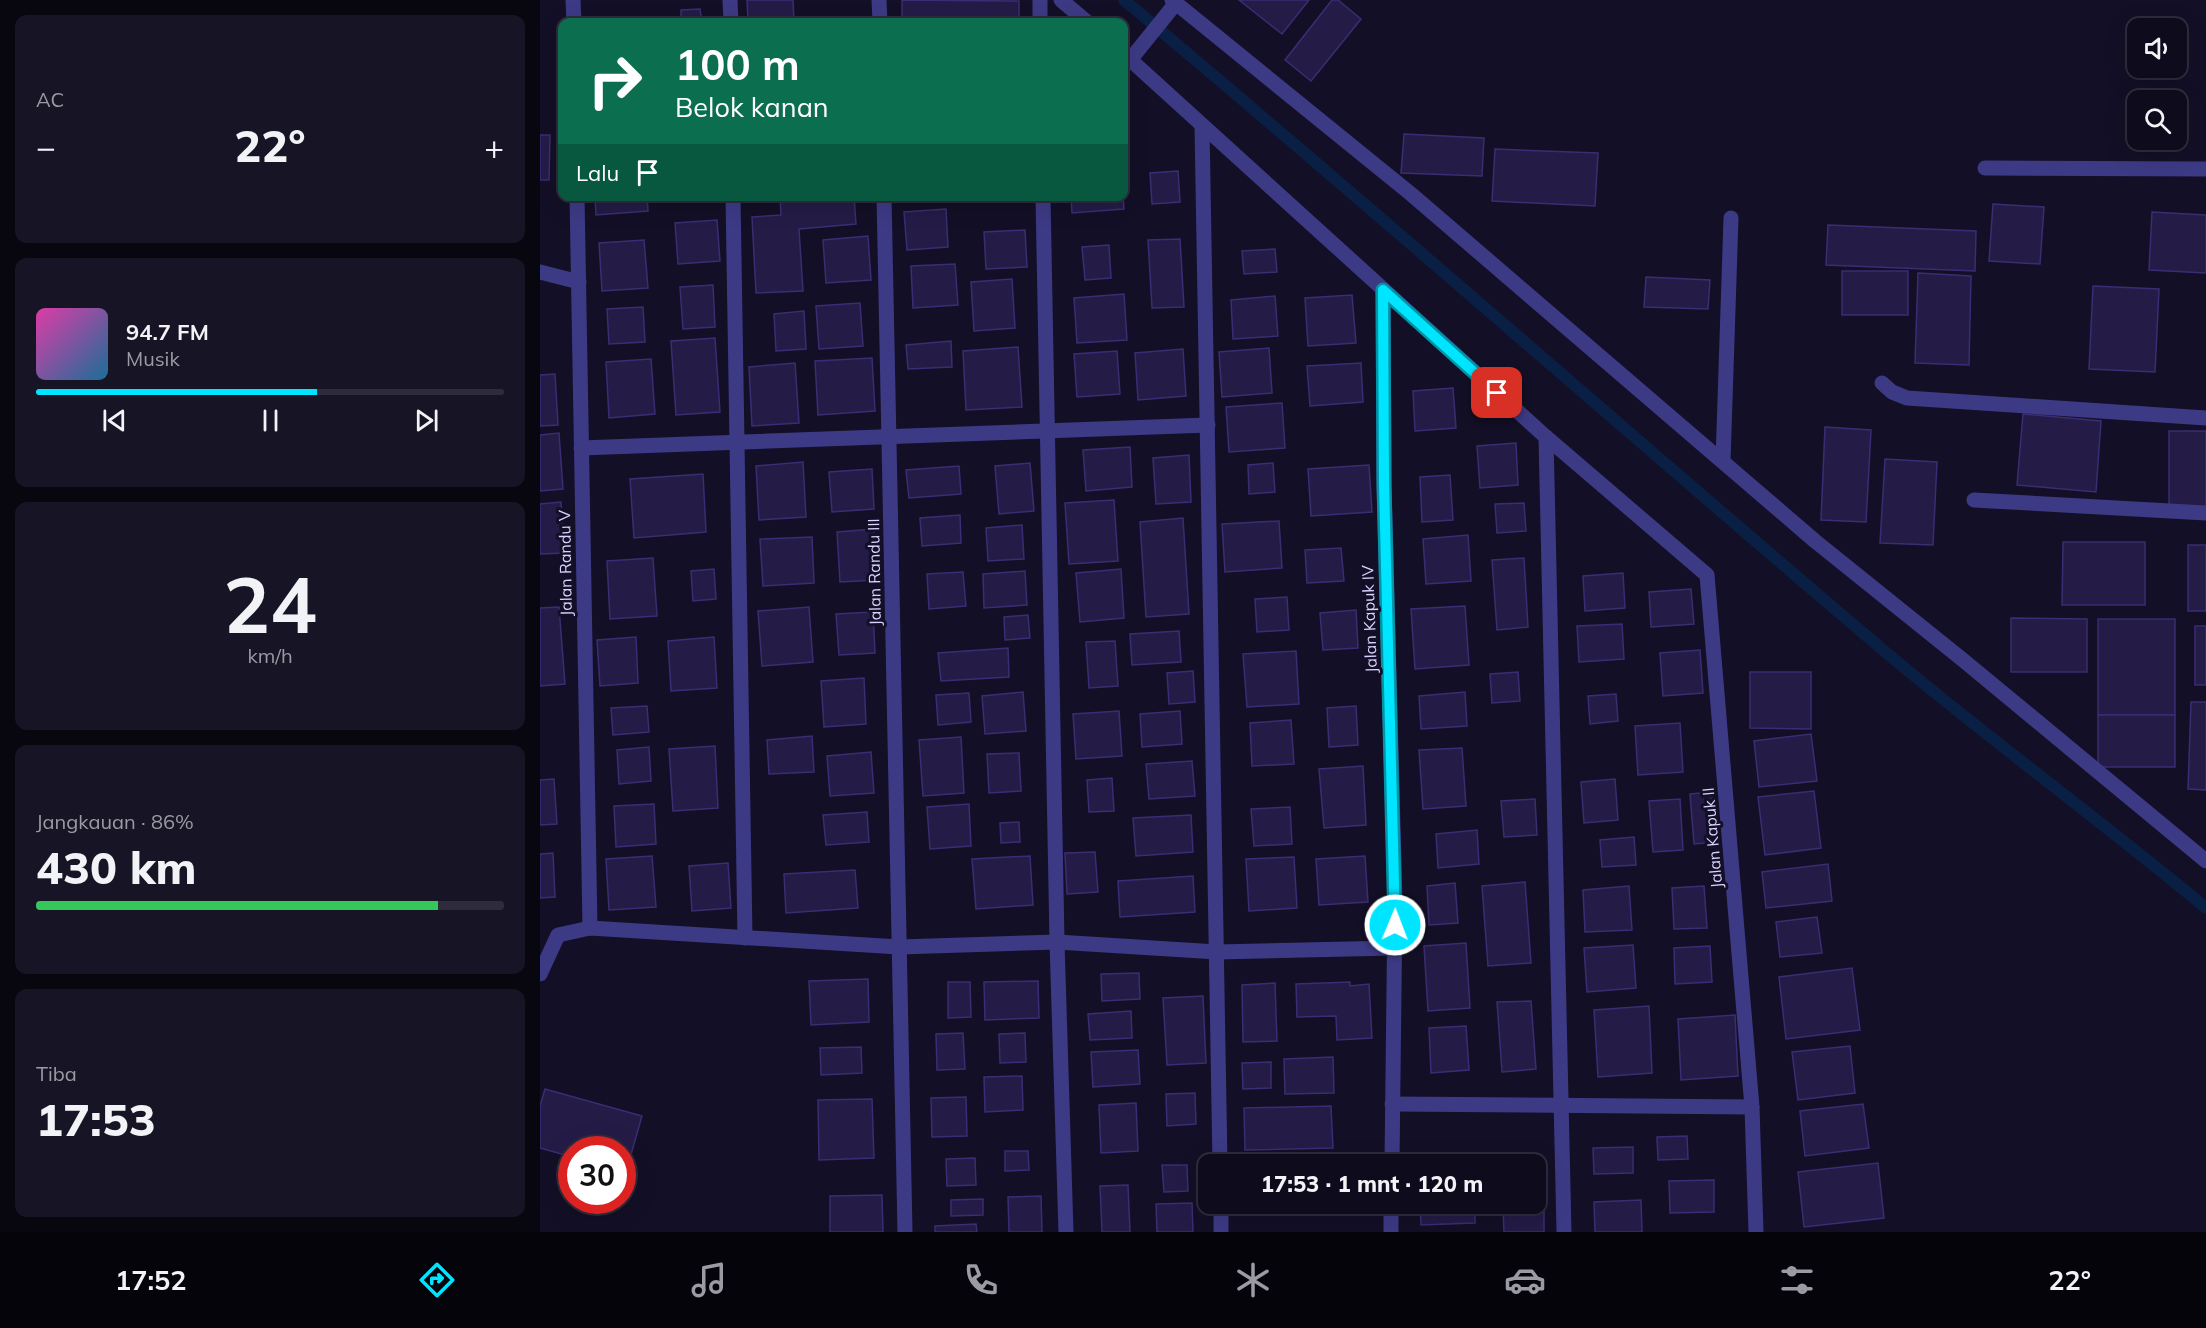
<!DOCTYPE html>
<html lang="id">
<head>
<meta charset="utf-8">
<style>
  body { margin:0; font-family:Mulish,sans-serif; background:#171425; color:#f1f3f6; height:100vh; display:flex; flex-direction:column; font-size:22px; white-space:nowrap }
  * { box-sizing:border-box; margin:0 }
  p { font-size:20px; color:#9b9ba3 }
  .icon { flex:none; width:33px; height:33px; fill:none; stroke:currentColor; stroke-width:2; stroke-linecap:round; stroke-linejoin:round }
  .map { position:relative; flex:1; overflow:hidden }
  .side { display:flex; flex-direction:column; gap:15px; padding:15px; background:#08060f; width:540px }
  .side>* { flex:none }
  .top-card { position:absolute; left:18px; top:18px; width:570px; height:183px; border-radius:12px; box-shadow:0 6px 24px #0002,0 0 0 2px #2e2b3b; background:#0b6e4f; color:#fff; overflow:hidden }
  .buttons { position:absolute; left:1587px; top:18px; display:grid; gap:12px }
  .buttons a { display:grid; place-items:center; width:60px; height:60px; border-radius:12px; background:#0e0b1c; box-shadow:0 6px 24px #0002,0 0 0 2px #2e2b3b; font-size:30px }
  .speed { position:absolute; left:18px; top:1136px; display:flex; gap:12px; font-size:30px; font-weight:700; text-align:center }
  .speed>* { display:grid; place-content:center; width:78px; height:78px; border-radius:50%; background:#0e0b1c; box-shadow:0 6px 24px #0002,0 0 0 2px #2e2b3b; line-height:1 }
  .speed .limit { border:9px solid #d22; background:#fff; color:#111 }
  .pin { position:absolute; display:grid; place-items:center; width:51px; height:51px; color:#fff; margin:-26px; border-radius:12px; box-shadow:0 3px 9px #0006 }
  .me { position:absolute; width:66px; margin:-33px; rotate:1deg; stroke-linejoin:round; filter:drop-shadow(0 0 4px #0008) }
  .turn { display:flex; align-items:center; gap:21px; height:126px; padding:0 18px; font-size:27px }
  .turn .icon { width:78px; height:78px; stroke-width:2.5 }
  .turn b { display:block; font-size:42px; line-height:51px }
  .then { display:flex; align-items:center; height:57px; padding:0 18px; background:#0003; gap:12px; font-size:22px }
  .big { font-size:45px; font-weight:800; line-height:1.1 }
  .side .card { flex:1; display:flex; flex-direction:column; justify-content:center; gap:9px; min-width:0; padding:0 21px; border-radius:12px; background:#171425 }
  .side .dial { align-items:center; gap:0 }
  .dial b { font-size:78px; line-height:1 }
  .song { display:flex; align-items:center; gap:18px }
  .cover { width:72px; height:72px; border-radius:9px; background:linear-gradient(135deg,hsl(320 70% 55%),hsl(200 70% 35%)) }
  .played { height:6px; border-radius:3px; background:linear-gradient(90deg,#00e5ff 60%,#2e2b3b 60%) }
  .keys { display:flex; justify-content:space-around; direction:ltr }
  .heat { display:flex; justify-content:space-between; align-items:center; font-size:33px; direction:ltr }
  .charge { height:9px; border-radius:4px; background:linear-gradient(90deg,#34c759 86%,#2e2b3b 0) }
  .trip { position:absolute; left:658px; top:1154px; width:348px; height:60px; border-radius:12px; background:#0e0b1c; box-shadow:0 6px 24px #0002,0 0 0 2px #2e2b3b; font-weight:800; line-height:60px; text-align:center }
  .dock { display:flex; height:96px; justify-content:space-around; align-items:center; background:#06040b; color:#9b9ba3 }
  .dock .icon { width:42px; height:42px }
  .dock .active { color:#00e5ff }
  .dock b { font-size:27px; color:#f1f3f6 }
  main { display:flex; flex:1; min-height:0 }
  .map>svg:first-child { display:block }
</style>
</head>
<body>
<main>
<section class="side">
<div class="card"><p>AC</p>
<div class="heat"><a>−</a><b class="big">22°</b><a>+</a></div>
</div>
<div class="card">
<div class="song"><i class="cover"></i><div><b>94.7 FM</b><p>Musik</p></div></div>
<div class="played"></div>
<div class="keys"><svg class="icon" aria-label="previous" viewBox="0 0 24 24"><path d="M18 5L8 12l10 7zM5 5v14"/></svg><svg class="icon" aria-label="pause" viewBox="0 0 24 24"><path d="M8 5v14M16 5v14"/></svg><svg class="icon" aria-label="next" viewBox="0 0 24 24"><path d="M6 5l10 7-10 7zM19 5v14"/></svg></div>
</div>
<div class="card dial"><b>24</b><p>km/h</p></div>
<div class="card"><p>Jangkauan · 86%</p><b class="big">430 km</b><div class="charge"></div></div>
<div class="card"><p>Tiba</p><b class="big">17:53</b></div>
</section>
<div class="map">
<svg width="1666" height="1232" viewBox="0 0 1666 1232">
  <rect width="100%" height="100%" fill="#130f26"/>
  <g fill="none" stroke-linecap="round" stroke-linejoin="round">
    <path stroke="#0a1f44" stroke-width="12" d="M584 0C844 217 1097 442 1355 660 1457 745 1564 823 1666 908"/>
  </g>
  <g fill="#241b47" stroke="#3b2d73" stroke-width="1.5">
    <polygon points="207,0 253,0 254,22 208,22"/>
    <polygon points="362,0 479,1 479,22 362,22"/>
    <polygon points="699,0 769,0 742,34"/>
    <polygon points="792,0 798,0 821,19 771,81 745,60"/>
    <polygon points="160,9 162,22 141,22 141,10"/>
    <polygon points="864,134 944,138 942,176 861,173"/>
    <polygon points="0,135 10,135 9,180 0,180"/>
    <polygon points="955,149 1058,153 1055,206 952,201"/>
    <polygon points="638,171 640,202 612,204 610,173"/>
    <polygon points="55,196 107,196 108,211 56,215"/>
    <polygon points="140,196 180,196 180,198 140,201"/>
    <polygon points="240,196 314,196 316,224 259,229 263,291 216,293 212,217 241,215"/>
    <polygon points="355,196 413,196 413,198 356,202"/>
    <polygon points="453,196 484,196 484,200 453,202"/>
    <polygon points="531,196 583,196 584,209 532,213"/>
    <polygon points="1453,204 1504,207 1500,264 1449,261"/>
    <polygon points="406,209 408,247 367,250 364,212"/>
    <polygon points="1612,212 1666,215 1666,273 1609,270"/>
    <polygon points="177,220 180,261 138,264 135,223"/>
    <polygon points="1288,225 1436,231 1435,271 1286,265"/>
    <polygon points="485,230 487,267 446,269 444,232"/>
    <polygon points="328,236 331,280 286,283 283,240"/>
    <polygon points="640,239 644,307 612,308 608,240"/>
    <polygon points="104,240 108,288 62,291 59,243"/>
    <polygon points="569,245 571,278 545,280 542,247"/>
    <polygon points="735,249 737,272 704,274 702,251"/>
    <polygon points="415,264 418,305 373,308 371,266"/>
    <rect x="1302" y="271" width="66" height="44"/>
    <polygon points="1378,273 1431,276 1429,365 1375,363"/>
    <polygon points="1106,277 1170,280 1168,309 1104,307"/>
    <polygon points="472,279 475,328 434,331 431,282"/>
    <polygon points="173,285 175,327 143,329 140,287"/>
    <polygon points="1553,286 1619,289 1615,372 1549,369"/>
    <polygon points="584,294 587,340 537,343 534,298"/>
    <polygon points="812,295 816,343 768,346 765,298"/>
    <polygon points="735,296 738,336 693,339 691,300"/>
    <polygon points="320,303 323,346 279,349 276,306"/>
    <polygon points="103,307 105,342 69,344 67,309"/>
    <polygon points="264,311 266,349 236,351 234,314"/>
    <polygon points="175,338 180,412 136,415 131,341"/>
    <polygon points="411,341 412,367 368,369 366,345"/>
    <polygon points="478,347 482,407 426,410 423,351"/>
    <polygon points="729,348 732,393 682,397 679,352"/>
    <polygon points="643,349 646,396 598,400 595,353"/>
    <polygon points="577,351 580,394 537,397 534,354"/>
    <polygon points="332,358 335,411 278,415 275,361"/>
    <polygon points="111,359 115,414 69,418 66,362"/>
    <polygon points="255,363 259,423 212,426 209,367"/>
    <polygon points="821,363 823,402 770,406 767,366"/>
    <polygon points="15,374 18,425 0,426 0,375"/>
    <polygon points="913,388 916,428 875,431 873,391"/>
    <polygon points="742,403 745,448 689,452 686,407"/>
    <polygon points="1483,414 1561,421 1556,492 1477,485"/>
    <polygon points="1285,427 1331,430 1326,522 1281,520"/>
    <rect x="1629" y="431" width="37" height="79"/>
    <polygon points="19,433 23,489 0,491 0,435"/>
    <polygon points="976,443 978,485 940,488 937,446"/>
    <polygon points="590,447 592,487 546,491 543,450"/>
    <polygon points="649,455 651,502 616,504 613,458"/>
    <polygon points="1345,459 1397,462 1393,545 1340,543"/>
    <polygon points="263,462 266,517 219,520 216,466"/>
    <polygon points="490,463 494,511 459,514 455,466"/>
    <polygon points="733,463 735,492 709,494 708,465"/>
    <polygon points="829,465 832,512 771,516 768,469"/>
    <polygon points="419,466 421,494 369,498 366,470"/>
    <polygon points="332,469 334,509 292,512 289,472"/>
    <polygon points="163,474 166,532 94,538 90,479"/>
    <polygon points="910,475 913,520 882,522 880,477"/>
    <polygon points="574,500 578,561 529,564 525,503"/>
    <polygon points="21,502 24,553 0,554 0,504"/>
    <polygon points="984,503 986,531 957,533 955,504"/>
    <polygon points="420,515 421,543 382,546 380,518"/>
    <polygon points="643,518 649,614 606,617 600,522"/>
    <polygon points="739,521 742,568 685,572 682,524"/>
    <polygon points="482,525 484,559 448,561 446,528"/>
    <polygon points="334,529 337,580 300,582 297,532"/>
    <polygon points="928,535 931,581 886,584 883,539"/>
    <polygon points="272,537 274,583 223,586 220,539"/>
    <polygon points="1523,542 1605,542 1605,605 1522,605"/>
    <rect x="1648" y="545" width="18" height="66"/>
    <polygon points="801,548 804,581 767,583 765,550"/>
    <polygon points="113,558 117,616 70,619 67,561"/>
    <polygon points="984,558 988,627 957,630 952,560"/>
    <polygon points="174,569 176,599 153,601 151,571"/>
    <polygon points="581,569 584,618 540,622 536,573"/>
    <polygon points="485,571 487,605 444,608 443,574"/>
    <polygon points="423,572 426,606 389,609 387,574"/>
    <polygon points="1083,573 1085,608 1045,611 1043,576"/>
    <polygon points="1151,589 1154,624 1111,627 1109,592"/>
    <polygon points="747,597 749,630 717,632 715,599"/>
    <polygon points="925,606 929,665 875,669 871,609"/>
    <polygon points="19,607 25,684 0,686 0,608"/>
    <polygon points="269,607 273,662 222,666 218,611"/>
    <polygon points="816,610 818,648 783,650 780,613"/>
    <polygon points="333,612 335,653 299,655 296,614"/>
    <polygon points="488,615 490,638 465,640 464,617"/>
    <polygon points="1471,618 1547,619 1547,672 1471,672"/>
    <rect x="1558" y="619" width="77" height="96"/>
    <polygon points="1082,624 1084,659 1039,662 1037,626"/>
    <rect x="1655" y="626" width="11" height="59"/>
    <polygon points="639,631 641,662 592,665 590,634"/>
    <polygon points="96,637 98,683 60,686 57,640"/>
    <polygon points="174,637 177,688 131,691 128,641"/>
    <polygon points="575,641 578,686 549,688 546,642"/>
    <polygon points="468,648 469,677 401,681 398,653"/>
    <polygon points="1160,650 1163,693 1123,696 1120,653"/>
    <polygon points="756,651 759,704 707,707 703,654"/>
    <polygon points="653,671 655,702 629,704 627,673"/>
    <polygon points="978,672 980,701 952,703 950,674"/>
    <polygon points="1210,672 1271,672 1271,729 1210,728"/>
    <polygon points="324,678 326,724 284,727 281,681"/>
    <polygon points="483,692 486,731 445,734 442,696"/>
    <polygon points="925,692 927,726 881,729 879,696"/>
    <polygon points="429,693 431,722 398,725 396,695"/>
    <polygon points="1076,694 1078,721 1050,724 1048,696"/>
    <polygon points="1651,702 1666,702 1666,790 1648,789"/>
    <polygon points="107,706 109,732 73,735 71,708"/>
    <polygon points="816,706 818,745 789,747 787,708"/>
    <polygon points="579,711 582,756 536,759 533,714"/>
    <polygon points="640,711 642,744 602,747 600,714"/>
    <rect x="1558" y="715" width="77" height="52"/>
    <polygon points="751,720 754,764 712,766 710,723"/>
    <polygon points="1140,723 1143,772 1098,775 1095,726"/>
    <polygon points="1271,734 1277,781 1219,787 1214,741"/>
    <polygon points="272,736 274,772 229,774 227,740"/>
    <polygon points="421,737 424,793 383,796 379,740"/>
    <polygon points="175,746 178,808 133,811 129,749"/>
    <polygon points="109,747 111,781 79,784 77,750"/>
    <polygon points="922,748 926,806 883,809 879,750"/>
    <polygon points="331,752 334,793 290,796 287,756"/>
    <polygon points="479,753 481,791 449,793 447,754"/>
    <polygon points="652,761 655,796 609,799 606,764"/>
    <polygon points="823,766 826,825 784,828 779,769"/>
    <polygon points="572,778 574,811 549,812 547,780"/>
    <polygon points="14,779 17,824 0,825 0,780"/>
    <polygon points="1075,779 1078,820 1044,823 1041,782"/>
    <polygon points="1274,791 1281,848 1225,855 1218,797"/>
    <polygon points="1172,792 1176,842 1154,844 1150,794"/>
    <polygon points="995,799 997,835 964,837 961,801"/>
    <polygon points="1140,799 1143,850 1113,852 1109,801"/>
    <polygon points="114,804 116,844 76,847 74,806"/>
    <polygon points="429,804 431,846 390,849 387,807"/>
    <polygon points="750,807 752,844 714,846 711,809"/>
    <polygon points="327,812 329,842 286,845 283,815"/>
    <polygon points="651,815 653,852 596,856 593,818"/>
    <polygon points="479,822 480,842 461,843 460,823"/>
    <polygon points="937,830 939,864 898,868 896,834"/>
    <polygon points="1094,837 1096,865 1062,867 1060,840"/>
    <polygon points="555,852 558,892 527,894 525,853"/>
    <polygon points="13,853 15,897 0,898 0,854"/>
    <polygon points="112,856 116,907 69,910 66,859"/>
    <polygon points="490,856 493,905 436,909 432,859"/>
    <polygon points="825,856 828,902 779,905 776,859"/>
    <polygon points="754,857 757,908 709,911 706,859"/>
    <polygon points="188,863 191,908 152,911 149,866"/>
    <polygon points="1288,864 1292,901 1226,908 1222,872"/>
    <polygon points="315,870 318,908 246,913 244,874"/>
    <polygon points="653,876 655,912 580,917 578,881"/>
    <polygon points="985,882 991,963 948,966 942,886"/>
    <polygon points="915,883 918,923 889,925 887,886"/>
    <polygon points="1089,886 1092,930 1045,932 1043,890"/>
    <polygon points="1164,886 1167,928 1134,929 1132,888"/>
    <polygon points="1277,917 1282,953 1240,957 1236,922"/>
    <polygon points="926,943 930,1008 888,1011 884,946"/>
    <polygon points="1093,945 1096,988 1047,992 1044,948"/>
    <polygon points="1170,946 1172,982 1135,984 1134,948"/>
    <polygon points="1312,968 1320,1030 1246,1039 1239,977"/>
    <polygon points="599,973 600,999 562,1001 561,974"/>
    <polygon points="328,979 329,1022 271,1025 269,981"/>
    <polygon points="498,981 499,1018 445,1020 444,982"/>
    <polygon points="408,982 430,982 431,1017 408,1018"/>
    <polygon points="810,982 810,986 829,984 832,1038 797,1040 796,1016 757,1017 756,984"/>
    <polygon points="735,983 737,1041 703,1042 702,985"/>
    <polygon points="663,996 666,1063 627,1065 623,998"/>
    <polygon points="991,1001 996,1069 962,1072 957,1002"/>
    <polygon points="1109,1006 1112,1073 1058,1077 1054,1010"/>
    <polygon points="591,1011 592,1038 550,1040 548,1014"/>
    <polygon points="1195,1015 1198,1076 1141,1080 1138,1019"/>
    <polygon points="926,1026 929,1070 891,1073 889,1028"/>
    <polygon points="423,1033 425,1069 397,1070 396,1034"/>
    <polygon points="485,1033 486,1062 460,1063 459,1034"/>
    <polygon points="1310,1046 1315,1093 1258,1100 1252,1052"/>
    <polygon points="321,1047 322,1073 281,1075 280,1048"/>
    <polygon points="598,1050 600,1084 553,1087 551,1052"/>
    <polygon points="793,1057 794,1093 745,1094 744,1059"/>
    <polygon points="731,1062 731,1088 703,1089 702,1063"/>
    <polygon points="482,1076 483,1110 445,1112 444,1077"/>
    <polygon points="5,1089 102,1116 86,1172 82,1171 82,1149 32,1149 32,1157 0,1148 0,1106"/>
    <polygon points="655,1093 656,1124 627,1126 626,1094"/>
    <polygon points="426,1097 427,1136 392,1137 391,1098"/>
    <polygon points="332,1099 334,1158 279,1160 278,1100"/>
    <polygon points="596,1103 598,1151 561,1153 559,1105"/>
    <polygon points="1323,1104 1329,1148 1265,1156 1260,1111"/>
    <polygon points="791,1106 793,1148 705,1150 704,1108"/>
    <polygon points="1147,1136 1148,1159 1118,1160 1117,1137"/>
    <polygon points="1093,1147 1093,1173 1054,1174 1053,1148"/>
    <polygon points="465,1151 488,1151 489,1170 465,1171"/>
    <polygon points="435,1158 436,1185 407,1186 406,1159"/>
    <polygon points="1338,1163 1344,1218 1264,1227 1258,1172"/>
    <polygon points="622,1165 647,1165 648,1191 624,1192"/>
    <polygon points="1174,1180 1174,1212 1130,1213 1129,1181"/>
    <polygon points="588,1185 590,1232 562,1232 560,1186"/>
    <polygon points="342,1195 343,1232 290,1232 290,1196"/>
    <polygon points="501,1196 502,1232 469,1232 468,1197"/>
    <polygon points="443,1199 443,1215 411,1216 411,1200"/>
    <polygon points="1101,1200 1102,1232 1055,1232 1054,1202"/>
    <polygon points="652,1203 653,1232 617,1232 616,1204"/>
    <polygon points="880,1203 935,1203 935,1223 881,1225"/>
    <polygon points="1004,1206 1004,1232 964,1232 963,1208"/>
    <polygon points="436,1224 437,1232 395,1232 395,1226"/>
  </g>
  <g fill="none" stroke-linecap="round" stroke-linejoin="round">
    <g stroke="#3d3a85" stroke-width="15">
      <polyline points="33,0 34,22"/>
      <polyline points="190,0 191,22"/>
      <polyline points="339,0 340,22"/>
      <polyline points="521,0 547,22"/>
      <polyline points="632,0 871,194 1275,541 1423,660 1666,861"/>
      <polyline points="500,22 500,0"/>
      <polyline points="584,54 1006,437 1167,575 1212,1107 1216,1232"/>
      <polyline points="590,60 636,3"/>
      <polyline points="662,126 680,1164"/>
      <polyline points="1445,168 1666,169"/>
      <polyline points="37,196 50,928"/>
      <polyline points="193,196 205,938"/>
      <polyline points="344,196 365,1232"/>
      <polyline points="503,196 517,942 526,1232"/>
      <polyline points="0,272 39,282"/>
      <polyline points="843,290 844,484 855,902 852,1164"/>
      <polyline points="1342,383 1352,392 1367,398 1666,418"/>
      <polyline points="1006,437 1024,1232"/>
      <polyline points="41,448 668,425"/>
      <polyline points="1183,461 1191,218"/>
      <polyline points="1434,500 1666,513"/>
      <polyline points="0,974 18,935 50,928 359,947 517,942 677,952 854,948"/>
      <polyline points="852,1104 1212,1107"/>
      <polyline points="681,1203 681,1232"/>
      <polyline points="851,1232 851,1203"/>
    </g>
  </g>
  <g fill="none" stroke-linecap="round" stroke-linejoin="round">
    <defs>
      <polyline id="route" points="855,925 844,484 843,290 957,393"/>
    </defs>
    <use href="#route" stroke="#0095a6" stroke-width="15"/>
    <use href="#route" stroke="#00e5ff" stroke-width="10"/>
  </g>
  <g text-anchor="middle" stroke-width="6" stroke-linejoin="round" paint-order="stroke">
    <g font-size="16" fill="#d9d4ff" stroke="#130f26">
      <text transform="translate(25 563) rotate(-91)" y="6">Jalan Randu V</text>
      <text transform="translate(334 572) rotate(-91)" y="6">Jalan Randu III</text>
      <text transform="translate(829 619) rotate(-92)" y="6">Jalan Kapuk IV</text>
      <text transform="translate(1172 838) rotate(-95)" y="6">Jalan Kapuk II</text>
    </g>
  </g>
</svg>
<div class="buttons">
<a><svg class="icon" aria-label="sound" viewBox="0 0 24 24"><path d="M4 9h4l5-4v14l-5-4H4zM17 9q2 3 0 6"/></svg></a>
<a><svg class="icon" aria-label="search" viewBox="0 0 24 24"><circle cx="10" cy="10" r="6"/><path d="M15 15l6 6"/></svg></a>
</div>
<div class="speed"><div class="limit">30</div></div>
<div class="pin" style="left:957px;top:393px;background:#d93025"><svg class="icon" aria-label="arrive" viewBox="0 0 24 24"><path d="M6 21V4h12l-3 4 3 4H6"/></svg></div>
<svg class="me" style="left:855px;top:925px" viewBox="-20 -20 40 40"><circle r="17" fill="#00e5ff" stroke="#fff" stroke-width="3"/><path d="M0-11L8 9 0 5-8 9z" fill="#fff"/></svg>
<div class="trip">17:53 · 1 mnt · 120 m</div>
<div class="top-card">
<div class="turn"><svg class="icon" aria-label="right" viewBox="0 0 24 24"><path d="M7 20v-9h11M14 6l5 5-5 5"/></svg><div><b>100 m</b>Belok kanan</div></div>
<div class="then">Lalu<svg class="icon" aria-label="arrive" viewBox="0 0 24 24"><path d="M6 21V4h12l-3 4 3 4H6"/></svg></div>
</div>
</div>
</main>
<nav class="dock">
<b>17:52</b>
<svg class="icon active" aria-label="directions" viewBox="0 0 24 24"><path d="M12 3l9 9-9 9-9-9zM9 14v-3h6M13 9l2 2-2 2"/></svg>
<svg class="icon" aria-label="music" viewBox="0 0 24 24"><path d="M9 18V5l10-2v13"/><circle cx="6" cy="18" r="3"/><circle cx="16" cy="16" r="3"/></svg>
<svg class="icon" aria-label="phone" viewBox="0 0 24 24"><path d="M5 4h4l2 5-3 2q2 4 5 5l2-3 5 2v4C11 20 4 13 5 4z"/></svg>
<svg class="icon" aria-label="climate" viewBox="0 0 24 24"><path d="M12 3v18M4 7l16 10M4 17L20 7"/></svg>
<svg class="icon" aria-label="car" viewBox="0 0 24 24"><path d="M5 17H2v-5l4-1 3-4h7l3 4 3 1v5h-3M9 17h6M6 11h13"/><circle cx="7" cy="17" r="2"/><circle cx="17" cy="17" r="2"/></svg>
<svg class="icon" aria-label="filters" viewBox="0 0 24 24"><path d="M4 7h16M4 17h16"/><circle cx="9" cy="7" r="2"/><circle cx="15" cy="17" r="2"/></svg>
<b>22°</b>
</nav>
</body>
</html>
